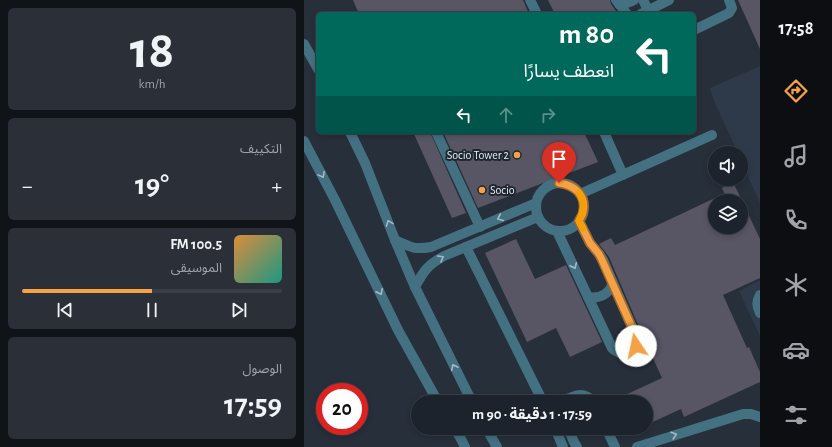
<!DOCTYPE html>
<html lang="ar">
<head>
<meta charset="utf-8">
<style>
  body { margin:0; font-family:"Alegreya Sans","Noto Sans Arabic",sans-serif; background:#2a2f38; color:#f1f3f6; direction:rtl; height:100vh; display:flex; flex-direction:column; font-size:15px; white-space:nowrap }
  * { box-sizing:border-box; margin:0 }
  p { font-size:13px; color:#a0a4a9 }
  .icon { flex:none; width:22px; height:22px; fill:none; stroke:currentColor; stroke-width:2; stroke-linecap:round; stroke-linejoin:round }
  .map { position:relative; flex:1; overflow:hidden; direction:ltr }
  .drawer { display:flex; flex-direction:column; gap:8px; padding:8px; background:#101318; width:304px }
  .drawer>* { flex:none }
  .guide { position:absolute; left:12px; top:12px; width:380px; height:122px; border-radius:6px; box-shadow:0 2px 6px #0003,0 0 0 1px #3b4048; direction:rtl; background:#00695c; color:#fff; overflow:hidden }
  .tools { position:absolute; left:404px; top:146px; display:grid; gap:8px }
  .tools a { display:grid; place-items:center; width:40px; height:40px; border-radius:50%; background:#1d232c; box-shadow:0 2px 6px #0003,0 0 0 1px #3b4048; font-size:20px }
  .speed { position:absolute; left:12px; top:383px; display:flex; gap:8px; font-size:20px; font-weight:700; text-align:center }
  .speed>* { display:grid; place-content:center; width:52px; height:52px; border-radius:50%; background:#1d232c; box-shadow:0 2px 6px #0003,0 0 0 1px #3b4048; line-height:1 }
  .speed .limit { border:6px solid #d22; background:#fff; color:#111 }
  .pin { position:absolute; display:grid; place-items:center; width:34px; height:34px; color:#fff; margin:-41px -17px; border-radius:50% 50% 50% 0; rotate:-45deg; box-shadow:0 0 4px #0007 }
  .pin .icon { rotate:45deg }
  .me { position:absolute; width:44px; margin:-22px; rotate:349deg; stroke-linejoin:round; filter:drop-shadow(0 0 3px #0008) }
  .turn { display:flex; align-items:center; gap:14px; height:84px; padding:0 16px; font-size:18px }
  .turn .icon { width:52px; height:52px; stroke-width:2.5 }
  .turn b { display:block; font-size:28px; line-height:34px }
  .lanes { display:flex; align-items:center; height:38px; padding:0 16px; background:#0003; justify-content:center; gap:20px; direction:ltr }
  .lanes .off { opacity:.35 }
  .big { font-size:30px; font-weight:700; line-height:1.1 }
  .drawer .card { flex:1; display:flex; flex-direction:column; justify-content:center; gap:6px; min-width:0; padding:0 14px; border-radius:6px; background:#2a2f38 }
  .drawer .dial { align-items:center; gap:0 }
  .dial b { font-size:52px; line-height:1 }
  .song { display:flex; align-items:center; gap:12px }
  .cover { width:48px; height:48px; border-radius:6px; background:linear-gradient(135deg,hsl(30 70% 55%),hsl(170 70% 35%)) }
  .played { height:4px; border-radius:2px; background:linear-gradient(90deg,#f5a246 50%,#3b4048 50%) }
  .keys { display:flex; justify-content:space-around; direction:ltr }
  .heat { display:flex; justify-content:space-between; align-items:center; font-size:22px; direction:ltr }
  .trip { position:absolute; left:107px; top:395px; width:242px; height:40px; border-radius:20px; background:#1d232c; box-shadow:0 2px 6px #0003,0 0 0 1px #3b4048; font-weight:700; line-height:40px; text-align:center; direction:rtl }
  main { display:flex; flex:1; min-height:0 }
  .menu { display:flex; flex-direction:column; width:72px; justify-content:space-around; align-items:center; background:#0c0e12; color:#a0a4a9 }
  .menu .icon { width:28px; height:28px }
  .menu .on { color:#f5a246 }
  .menu b { font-size:18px; color:#f1f3f6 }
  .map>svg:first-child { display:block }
</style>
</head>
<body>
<main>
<nav class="menu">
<b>17:58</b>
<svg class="icon on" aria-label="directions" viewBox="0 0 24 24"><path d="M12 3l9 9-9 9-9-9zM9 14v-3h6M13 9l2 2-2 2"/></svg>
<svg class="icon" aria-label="music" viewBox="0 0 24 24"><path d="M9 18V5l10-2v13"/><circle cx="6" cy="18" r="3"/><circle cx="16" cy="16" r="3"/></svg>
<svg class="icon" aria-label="phone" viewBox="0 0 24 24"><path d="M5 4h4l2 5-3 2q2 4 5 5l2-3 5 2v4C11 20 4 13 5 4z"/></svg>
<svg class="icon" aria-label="climate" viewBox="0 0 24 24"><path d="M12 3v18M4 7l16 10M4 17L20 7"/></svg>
<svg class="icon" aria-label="car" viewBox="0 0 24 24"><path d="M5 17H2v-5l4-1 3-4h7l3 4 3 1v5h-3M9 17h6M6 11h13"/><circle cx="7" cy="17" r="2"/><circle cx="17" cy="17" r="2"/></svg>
<svg class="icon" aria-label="filters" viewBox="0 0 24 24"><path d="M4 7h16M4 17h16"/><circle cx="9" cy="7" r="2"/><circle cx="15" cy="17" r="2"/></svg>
</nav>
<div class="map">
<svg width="456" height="447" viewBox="0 0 456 447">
  <rect width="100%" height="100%" fill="#272f3b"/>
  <g fill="#2e3a49">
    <polygon points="456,66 456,203 437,161 437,153 434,153 410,101 406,88"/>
    <polygon points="456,280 456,336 435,291"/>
  </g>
  <g fill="#585665">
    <polygon points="49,0 219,0 225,14 55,14"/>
    <polygon points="244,0 306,0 307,4 314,14 251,14"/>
    <polygon points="434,0 456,0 456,49"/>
    <polygon points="109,132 126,132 162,213 148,218"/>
    <polygon points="139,132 280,132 294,162 174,208"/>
    <polygon points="429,182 456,239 456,278 419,295 443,348 445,347 456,372 456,382 380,417 377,409 342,425 342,402 306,402 358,378 338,334 305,257 295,244 307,238 311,245 411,198 411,227 437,227 437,201 424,201 418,188"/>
    <polygon points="212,239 231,279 262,265 298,342 266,357 252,328 223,342 181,253"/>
  </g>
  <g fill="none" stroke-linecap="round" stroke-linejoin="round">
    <g stroke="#437182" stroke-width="10">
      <polyline points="226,0 233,14"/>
      <polyline points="312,0 323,14"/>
      <polyline points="339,0 344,10"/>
      <path d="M315 4C321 4 325 3 330 0"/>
      <polyline points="337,14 365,0"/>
      <polyline points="390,30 425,13 428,8 425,0"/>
      <polyline points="0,44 14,69"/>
      <polyline points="46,132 61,163 91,240 111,287 168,402"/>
      <polyline points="132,132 176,227"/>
      <polyline points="300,132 319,175"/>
      <polyline points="0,141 31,200 94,330 134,402"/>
      <circle cx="256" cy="207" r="24"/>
      <polyline points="276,194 408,135"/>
      <path d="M253 231 308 348C321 360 336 351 331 334L299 260 295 254 286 243 275 221"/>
      <path d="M91 240C106 247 110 250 127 247L232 203"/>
      <polyline points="162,247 239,402"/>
      <path d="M111 287C120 270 124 265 140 256L234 217"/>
      <path d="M456 295C452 302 453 306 456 313"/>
      <path d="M284 297C295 299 304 295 309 284"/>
      <path d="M257 402C269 396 279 390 290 402"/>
      <polyline points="150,428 156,437 161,447"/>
      <polyline points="182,428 193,447"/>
      <polyline points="251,428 259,447"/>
      <polyline points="264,428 270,442 273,447"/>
      <polyline points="302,428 311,447"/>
      <polyline points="333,447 439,414 447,414 456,417"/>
    </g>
  </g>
  <defs><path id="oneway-chevron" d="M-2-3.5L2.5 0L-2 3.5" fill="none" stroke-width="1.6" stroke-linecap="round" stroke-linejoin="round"/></defs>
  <g stroke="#a4bac5">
    <use href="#oneway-chevron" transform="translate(18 175) rotate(62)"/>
    <use href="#oneway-chevron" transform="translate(196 218) rotate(157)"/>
    <use href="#oneway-chevron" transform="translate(85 223) rotate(-111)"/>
    <use href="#oneway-chevron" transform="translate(137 258) rotate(-30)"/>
    <use href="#oneway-chevron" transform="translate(270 266) rotate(65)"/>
    <use href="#oneway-chevron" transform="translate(76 292) rotate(64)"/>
    <use href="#oneway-chevron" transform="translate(150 367) rotate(-116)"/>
    <use href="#oneway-chevron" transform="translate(370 435) rotate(-17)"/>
  </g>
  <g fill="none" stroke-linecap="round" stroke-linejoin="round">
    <defs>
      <path id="route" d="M255 183C270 185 283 195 279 212 279 215 276 218 275 221L286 243 295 254 298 260 331 334 333 340 332 346"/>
    </defs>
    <use href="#route" stroke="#9f692e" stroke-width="10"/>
    <use href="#route" stroke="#f5a246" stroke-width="7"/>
    <path stroke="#f59e0b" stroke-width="7" d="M275 193C281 203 280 210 275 221L279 228"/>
  </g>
  <g fill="#f5a246" stroke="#1e2630" stroke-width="1.5">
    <circle cx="213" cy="155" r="4"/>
    <circle cx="178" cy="190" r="4"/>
  </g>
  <g text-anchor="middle" stroke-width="4" stroke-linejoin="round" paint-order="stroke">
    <g font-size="12" fill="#e5ebf2" stroke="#1e2630" text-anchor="end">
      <text x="205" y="159">Socio Tower 2</text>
      <text x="186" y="194" text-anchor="start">Socio</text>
    </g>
  </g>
</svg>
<div class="tools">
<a><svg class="icon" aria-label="sound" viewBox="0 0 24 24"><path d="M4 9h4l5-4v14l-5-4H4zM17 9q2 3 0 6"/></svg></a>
<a><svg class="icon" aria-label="layers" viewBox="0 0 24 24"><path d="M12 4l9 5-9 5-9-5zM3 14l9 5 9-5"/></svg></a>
</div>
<div class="speed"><div class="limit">20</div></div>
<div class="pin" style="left:255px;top:183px;background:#d93025"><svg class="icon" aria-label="arrive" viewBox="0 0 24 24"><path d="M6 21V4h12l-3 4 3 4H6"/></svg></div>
<svg class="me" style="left:332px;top:346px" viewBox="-20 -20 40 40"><circle r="19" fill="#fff"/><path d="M0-13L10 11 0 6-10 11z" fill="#f5a246"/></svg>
<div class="trip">17:59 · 1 دقيقة · 90 m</div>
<div class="guide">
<div class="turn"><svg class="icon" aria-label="left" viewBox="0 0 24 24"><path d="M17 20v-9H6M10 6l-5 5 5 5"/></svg><div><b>80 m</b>انعطف يسارًا</div></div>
<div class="lanes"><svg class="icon" aria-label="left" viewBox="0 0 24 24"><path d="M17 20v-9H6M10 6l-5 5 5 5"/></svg><svg class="icon off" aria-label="ahead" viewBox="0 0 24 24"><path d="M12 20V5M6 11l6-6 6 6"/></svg><svg class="icon off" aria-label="right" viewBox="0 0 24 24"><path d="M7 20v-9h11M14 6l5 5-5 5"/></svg></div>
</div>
</div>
<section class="drawer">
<div class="card dial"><b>18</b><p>km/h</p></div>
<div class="card"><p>التكييف</p>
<div class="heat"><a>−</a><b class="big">19°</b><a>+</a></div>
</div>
<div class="card">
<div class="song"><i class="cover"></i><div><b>100.5 FM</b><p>الموسيقى</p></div></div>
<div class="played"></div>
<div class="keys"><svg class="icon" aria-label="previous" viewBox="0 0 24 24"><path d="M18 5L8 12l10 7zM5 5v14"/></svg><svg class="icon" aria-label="pause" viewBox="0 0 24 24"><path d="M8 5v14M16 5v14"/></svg><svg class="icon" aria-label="next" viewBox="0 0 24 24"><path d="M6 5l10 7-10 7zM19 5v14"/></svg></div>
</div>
<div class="card"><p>الوصول</p><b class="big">17:59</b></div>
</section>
</main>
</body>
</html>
